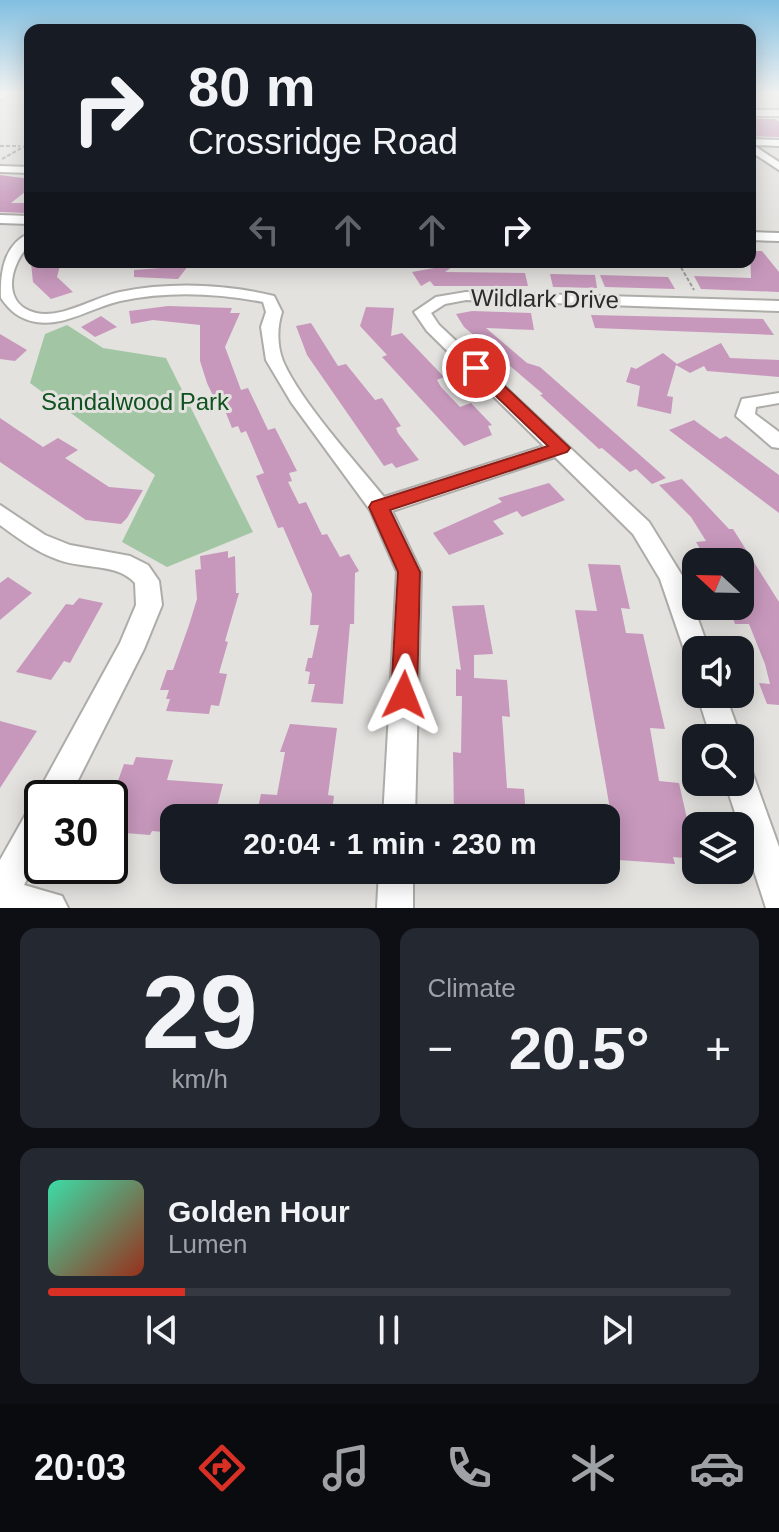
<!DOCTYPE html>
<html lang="en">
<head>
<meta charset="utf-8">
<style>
  body { margin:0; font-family:Arial,sans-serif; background:#242831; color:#f1f3f6; height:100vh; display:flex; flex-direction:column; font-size:30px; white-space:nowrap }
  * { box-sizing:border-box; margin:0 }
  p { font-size:26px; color:#9ea1a6 }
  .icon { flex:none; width:44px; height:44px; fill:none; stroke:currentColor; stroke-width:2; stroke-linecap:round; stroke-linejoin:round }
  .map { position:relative; height:908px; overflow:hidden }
  .panel { display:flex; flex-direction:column; gap:20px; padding:20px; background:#0d0f14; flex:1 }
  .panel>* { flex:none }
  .hud { position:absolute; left:24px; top:24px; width:732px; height:244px; border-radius:16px; box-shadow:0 4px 20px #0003; background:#171b24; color:#f1f3f6; overflow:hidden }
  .needle { width:52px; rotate:292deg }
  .controls { position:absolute; left:682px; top:548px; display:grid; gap:16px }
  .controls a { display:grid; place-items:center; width:72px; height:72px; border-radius:16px; background:#171b24; box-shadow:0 4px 20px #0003; font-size:40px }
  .speed { position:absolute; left:24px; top:780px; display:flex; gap:16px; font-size:40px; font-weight:700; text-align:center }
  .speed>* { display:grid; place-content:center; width:104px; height:104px; border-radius:50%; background:#171b24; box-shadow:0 4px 20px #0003; line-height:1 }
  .speed .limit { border:4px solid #111; border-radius:12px; background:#fff; color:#111 }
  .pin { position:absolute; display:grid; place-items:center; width:68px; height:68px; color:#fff; margin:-34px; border:4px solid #fff; border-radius:50%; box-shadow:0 2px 8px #0007 }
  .me { position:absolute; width:88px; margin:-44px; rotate:2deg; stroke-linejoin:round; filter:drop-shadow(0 0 6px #0008) }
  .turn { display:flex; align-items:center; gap:28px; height:168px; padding:0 32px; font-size:36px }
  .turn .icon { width:104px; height:104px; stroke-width:2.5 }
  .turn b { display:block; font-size:56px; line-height:68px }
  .lanes { display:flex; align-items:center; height:76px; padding:0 32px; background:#0003; justify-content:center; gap:40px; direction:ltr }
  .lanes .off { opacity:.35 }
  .big { font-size:60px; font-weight:800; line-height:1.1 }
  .panel .widget { flex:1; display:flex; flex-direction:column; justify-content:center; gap:12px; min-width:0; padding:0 28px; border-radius:16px; background:#242831 }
  .panel .dial { align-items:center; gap:0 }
  .dial b { font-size:104px; line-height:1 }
  .song { display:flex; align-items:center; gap:24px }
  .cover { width:96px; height:96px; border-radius:12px; background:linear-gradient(135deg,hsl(160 70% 55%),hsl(10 70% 35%)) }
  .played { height:8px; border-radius:4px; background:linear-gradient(90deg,#d93025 20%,#363941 20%) }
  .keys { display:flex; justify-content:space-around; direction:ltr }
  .heat { display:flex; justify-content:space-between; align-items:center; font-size:44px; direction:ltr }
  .panel .tiles { flex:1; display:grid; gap:20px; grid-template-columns:1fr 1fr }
  .widget:last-child { grid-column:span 2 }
  .trip { position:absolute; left:160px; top:804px; width:460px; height:80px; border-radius:16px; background:#171b24; box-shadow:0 4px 20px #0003; font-weight:800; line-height:80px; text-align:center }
  .dock { display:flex; height:128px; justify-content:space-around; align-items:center; background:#090b0e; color:#9ea1a6 }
  .dock .icon { width:56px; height:56px }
  .dock .current { color:#d93025 }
  .dock b { font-size:36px; color:#f1f3f6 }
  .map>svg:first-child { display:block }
</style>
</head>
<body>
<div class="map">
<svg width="779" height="908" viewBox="0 0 779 908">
  <rect width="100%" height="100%" fill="#e3e2df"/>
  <polygon fill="#a2c6a4" points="67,325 103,348 166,358 253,532 167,567 122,542 155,475 30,383 45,334"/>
  <g fill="#c798bc">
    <polygon points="750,119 775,119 779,122 779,137 750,136"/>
    <polygon points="0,175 30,179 30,188 11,203 30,203 25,213 0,212"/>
    <polygon points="750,251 762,251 779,272 779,292 701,289 694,276 751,278"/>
    <polygon points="61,262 57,277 73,292 51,299 33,282 31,263"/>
    <polygon points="456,264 445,272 525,273 528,286 434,286 430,281 421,286 412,272"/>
    <polygon points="188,266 178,279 134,277 134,270"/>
    <polygon points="550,274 595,275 597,288 553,287"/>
    <polygon points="600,275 668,277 675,289 605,287"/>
    <polygon points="168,306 232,308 230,313 240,313 225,347 241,390 248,388 268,430 275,428 291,459 297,471 289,473 292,481 288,482 299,504 306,502 322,535 327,534 340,557 349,554 359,571 355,573 354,624 350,624 343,704 311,702 315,684 308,684 310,672 305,671 308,658 312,658 319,625 310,625 312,594 283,527 278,528 256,476 264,473 246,431 241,433 238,426 232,428 222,403 217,404 207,383 200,361 200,325 153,320 131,324 129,311"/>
    <polygon points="366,307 394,308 391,336 402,333 444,377 437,380 441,387 460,407 471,403 492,425 488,426 492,435 464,446 382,357 387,355 360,326"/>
    <polygon points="472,311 531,313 534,330 486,328 527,363 540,367 666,478 652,484 636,469 630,472 602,448 599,449 540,395 543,394 464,327 456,314"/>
    <polygon points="591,315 763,319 774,335 595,328"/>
    <polygon points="101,316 117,327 95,337 81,327"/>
    <polygon points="311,323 338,366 346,364 375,400 382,398 401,426 396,428 398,433 419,460 396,468 392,463 384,466 307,355 296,326"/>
    <polygon points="0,334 27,350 15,361 0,359"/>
    <polygon points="721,343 730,358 779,360 779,377 707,371 704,366 690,373 676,365 667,396 673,397 671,414 637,406 640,386 626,382 631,367 636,369 663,353 677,364"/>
    <polygon points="0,418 43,447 58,438 78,450 65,458 109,487 143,490 127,518 121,524 86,520 0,462"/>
    <polygon points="694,420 720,439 726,436 779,475 779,513 669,430"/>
    <polygon points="682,479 729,529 733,529 779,602 779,705 767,704 759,683 770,684 765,664 749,624 735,624 729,606 753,608 740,588 740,562 721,562 717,556 705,557 696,542 706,541 691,517 659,485"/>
    <polygon points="549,483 565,500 522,517 517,511 493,521 504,534 449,555 433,533 502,502 498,498"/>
    <polygon points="228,551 228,558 235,556 236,593 239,593 225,641 228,642 219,673 227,674 219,706 211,705 209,714 166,711 170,699 166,699 169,690 160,690 167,670 173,670 189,625 197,599 195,570 201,569 200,556"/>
    <polygon points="588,564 620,565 630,609 621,608 626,633 643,634 665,729 650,728 659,781 679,783 696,859 673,857 675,864 619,860 575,610 597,611"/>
    <polygon points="8,577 32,593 0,620 0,583"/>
    <polygon points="79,598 103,603 70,663 64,661 51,680 16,672 66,604 73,605"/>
    <polygon points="484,605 493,654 474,655 474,678 507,680 510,717 502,716 507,788 524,789 526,818 454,815 453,752 461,753 462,696 456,696 456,669 461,670 452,606"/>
    <polygon points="0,721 37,731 0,788"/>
    <polygon points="290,724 337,728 328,795 334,796 331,818 256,818 261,794 277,795 285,752 280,752"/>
    <polygon points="136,757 173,760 167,780 223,784 214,818 174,818 174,833 152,831 150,835 125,833 127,825 110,823 110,803 124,764 133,765"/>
  </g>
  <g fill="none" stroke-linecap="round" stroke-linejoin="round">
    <defs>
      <g id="minor">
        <polygon points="0,94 10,94 0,100"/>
        <rect x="750" y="110" width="29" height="6"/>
        <polygon points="750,139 779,140 779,146 753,145 779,162 779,170 750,151"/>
        <polygon points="0,166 30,167 30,173 0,172"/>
        <polygon points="0,215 30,216 30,224 0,223"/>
        <polygon points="750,232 779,233 779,241 750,240"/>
        <path d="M30 233V244C10 264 0 304 36 313 62 319 95 297 120 292 170 282 225 284 274 296L282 312C277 327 277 346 283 361 300 401 355 461 384 497L544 446 427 331 414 312 436 297 466 292 779 301V311L466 300 445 304 431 313 439 325 649 522 683 577 709 650H696V662L687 658 660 579 633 534 555 457 392 511 421 572 415 818H383L397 572 370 510 291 402 266 360 261 327 266 312 263 302C216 293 167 291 120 301 93 307 64 327 36 322 19 319 10 311 1 298 0 272 4 244 30 233Z"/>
        <polygon points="779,393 779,403 756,407 755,414 779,432 779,448 772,447 736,416 742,399"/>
        <path d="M0 505 45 535 70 545 130 556 148 565 159 581 162 605 144 649 69 798H42V850L24 885 62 896 68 908H0V860L31 805 38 802 41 787 120 643 136 605 135 583C118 563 82 569 59 560 36 552 19 539 0 525Z"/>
        <polygon points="697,694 725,694 741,738 740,740 711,738"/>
        <polygon points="740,765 751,769 779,847 779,908 766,908 725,782 740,782"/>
        <polygon points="379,870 413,870 413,908 377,908"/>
      </g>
    </defs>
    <use href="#minor" stroke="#adaca9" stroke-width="4"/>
    <g stroke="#9e9e9c" stroke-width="2" stroke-dasharray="4 2" stroke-linecap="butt">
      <polyline points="0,146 20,146"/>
      <polyline points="2,159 30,143"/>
      <polyline points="678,262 694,290"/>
    </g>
    <use href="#minor" fill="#fff" fill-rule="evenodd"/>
  </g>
  <linearGradient id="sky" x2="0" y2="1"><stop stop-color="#81bfe1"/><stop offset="0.42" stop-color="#f2f2f1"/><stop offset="1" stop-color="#f2f2f1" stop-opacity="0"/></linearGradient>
  <rect width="779" height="222" fill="url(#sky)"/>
  <polygon fill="#d93025" stroke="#8d1f18" stroke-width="2" points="470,364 481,364 570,448 567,452 390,510 420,572 417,695 413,704 404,707 395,704 391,695 398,572 369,507 372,502 548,446 470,371"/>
  <g text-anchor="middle" stroke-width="6" stroke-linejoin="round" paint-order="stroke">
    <g font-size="24" fill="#2b2b2a" stroke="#e3e2df">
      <text transform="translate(545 299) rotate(1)" y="8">Wildlark Drive</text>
    </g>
    <g font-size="24" fill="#0f511f" stroke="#e3e2df">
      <text x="135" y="410">Sandalwood Park</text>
    </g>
  </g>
</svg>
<div class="controls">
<a><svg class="needle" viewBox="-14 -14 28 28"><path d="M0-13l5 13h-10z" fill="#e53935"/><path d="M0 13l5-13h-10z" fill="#9ea1a6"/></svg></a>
<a><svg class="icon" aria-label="sound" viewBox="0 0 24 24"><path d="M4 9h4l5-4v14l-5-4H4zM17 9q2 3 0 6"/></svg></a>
<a><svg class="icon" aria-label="search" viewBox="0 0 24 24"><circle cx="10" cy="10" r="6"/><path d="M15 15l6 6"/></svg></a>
<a><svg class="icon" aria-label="layers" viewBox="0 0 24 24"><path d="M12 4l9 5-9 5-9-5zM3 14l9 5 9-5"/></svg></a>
</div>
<div class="speed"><div class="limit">30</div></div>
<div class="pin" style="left:476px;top:368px;background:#d93025"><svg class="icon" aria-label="arrive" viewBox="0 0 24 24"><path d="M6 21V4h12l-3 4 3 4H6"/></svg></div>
<svg class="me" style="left:404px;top:695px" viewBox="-20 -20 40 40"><path d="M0-17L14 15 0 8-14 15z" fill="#d93025" stroke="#fff" stroke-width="4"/></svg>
<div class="trip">20:04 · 1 min · 230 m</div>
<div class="hud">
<div class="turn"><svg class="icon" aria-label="right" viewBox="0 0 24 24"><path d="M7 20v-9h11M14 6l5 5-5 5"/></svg><div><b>80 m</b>Crossridge Road</div></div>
<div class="lanes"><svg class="icon off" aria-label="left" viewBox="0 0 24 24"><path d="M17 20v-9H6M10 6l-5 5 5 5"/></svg><svg class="icon off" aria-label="ahead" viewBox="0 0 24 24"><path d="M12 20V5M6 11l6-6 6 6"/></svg><svg class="icon off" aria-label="ahead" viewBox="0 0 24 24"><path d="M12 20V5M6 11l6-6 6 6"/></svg><svg class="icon" aria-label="right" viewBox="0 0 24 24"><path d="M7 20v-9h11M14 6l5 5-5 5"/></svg></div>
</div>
</div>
<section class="panel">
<div class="tiles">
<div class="widget dial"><b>29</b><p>km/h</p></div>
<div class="widget"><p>Climate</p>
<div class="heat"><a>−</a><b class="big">20.5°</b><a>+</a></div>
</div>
<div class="widget">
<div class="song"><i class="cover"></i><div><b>Golden Hour</b><p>Lumen</p></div></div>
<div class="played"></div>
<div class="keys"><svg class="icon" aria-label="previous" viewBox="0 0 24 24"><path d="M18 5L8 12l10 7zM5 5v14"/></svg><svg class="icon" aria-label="pause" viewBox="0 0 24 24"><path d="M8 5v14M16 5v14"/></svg><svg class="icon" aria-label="next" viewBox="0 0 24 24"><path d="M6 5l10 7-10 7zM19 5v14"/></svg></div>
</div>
</div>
</section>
<nav class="dock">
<b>20:03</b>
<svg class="icon current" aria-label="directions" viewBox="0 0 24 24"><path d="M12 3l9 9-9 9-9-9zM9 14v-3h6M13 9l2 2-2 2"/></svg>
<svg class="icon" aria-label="music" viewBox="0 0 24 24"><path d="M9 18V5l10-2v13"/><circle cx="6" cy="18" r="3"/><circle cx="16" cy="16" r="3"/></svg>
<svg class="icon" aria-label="phone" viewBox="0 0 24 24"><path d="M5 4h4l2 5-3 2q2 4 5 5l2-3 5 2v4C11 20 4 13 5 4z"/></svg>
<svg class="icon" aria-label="climate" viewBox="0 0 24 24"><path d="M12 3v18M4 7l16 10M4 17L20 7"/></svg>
<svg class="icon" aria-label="car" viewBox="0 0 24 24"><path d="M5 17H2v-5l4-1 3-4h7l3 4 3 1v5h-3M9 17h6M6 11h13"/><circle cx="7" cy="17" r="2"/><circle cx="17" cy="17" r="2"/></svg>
</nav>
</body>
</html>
